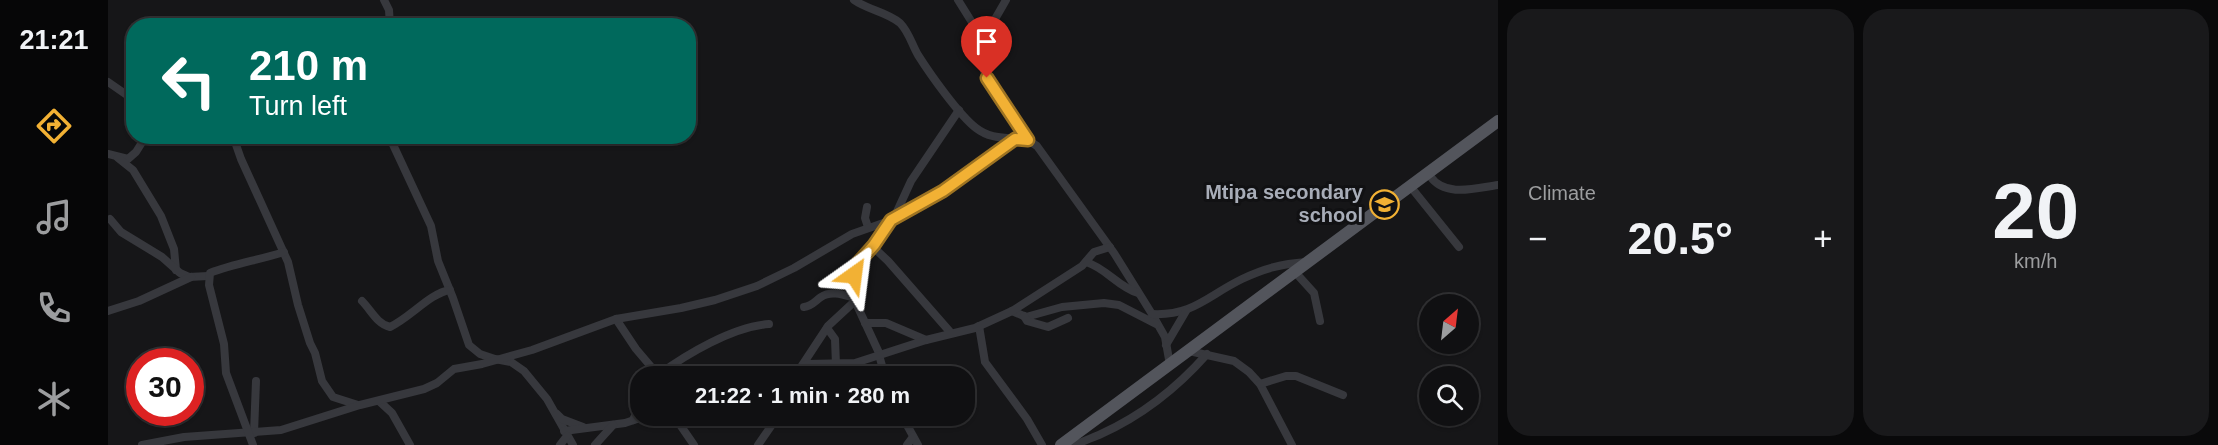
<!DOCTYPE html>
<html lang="en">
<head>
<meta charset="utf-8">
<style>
  body { margin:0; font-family:Arial,sans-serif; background:#19191b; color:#f1f3f6; height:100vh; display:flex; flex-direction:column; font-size:22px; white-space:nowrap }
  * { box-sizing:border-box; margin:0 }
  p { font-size:20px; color:#9c9d9f }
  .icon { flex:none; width:33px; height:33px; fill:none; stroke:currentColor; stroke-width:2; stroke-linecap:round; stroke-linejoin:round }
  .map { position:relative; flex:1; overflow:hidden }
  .sheet { display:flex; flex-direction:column; gap:9px; padding:9px; background:#09090a; width:720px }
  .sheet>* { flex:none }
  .top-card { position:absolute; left:18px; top:18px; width:570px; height:126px; border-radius:24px; box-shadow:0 2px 4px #0004,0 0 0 2px #303032; background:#00695c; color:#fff; overflow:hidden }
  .needle { width:39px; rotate:28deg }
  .buttons { position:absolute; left:1311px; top:294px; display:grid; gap:12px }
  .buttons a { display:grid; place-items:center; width:60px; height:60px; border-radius:50%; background:#101012; box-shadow:0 2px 4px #0004,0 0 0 2px #303032; font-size:30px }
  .speed { position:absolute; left:18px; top:348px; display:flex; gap:12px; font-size:30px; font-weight:700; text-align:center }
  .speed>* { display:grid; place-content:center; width:78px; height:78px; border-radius:50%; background:#101012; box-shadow:0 2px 4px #0004,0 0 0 2px #303032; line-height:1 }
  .speed .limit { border:9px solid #d22; background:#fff; color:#111 }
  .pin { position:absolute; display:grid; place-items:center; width:51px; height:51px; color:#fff; margin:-62px -26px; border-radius:50% 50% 50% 0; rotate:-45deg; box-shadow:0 0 6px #0007 }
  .pin .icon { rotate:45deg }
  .me { position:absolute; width:66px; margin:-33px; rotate:31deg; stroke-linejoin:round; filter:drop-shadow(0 0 4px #0008) }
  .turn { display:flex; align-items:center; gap:21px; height:126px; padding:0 24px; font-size:27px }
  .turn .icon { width:78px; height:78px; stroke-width:2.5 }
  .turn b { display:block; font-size:42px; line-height:51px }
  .big { font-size:45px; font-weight:800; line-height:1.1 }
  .sheet .card { flex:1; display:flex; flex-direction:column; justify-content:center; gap:9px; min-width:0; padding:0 21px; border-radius:24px; background:#19191b }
  .sheet .dial { align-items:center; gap:0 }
  .dial b { font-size:78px; line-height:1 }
  .heat { display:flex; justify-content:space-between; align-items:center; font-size:33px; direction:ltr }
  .sheet .tiles { flex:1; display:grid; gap:9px; grid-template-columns:repeat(2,1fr) }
  .trip { position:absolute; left:522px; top:366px; width:345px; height:60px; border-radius:24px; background:#101012; box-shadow:0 2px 4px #0004,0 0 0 2px #303032; font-weight:800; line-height:60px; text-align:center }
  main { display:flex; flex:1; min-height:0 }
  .tabs { display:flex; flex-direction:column; width:108px; justify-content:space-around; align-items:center; background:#060607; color:#9c9d9f }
  .tabs .icon { width:42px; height:42px }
  .tabs .selected { color:#f2b134 }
  .tabs b { font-size:27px; color:#f1f3f6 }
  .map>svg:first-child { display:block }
</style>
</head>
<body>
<main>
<nav class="tabs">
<b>21:21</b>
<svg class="icon selected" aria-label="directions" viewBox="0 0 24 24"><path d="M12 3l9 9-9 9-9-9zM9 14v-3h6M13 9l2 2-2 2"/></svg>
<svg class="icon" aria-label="music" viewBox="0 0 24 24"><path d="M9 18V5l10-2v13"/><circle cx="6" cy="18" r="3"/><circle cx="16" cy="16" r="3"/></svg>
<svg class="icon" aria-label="phone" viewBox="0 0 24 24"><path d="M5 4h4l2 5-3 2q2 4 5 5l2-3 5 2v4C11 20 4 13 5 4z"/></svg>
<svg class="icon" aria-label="climate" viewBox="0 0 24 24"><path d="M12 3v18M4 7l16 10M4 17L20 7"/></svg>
</nav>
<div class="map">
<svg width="1390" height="445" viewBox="0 0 1390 445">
  <rect width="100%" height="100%" fill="#161618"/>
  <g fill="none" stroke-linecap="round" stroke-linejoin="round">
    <g stroke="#37383d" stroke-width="8">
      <polyline points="276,0 281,10 282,26"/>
      <path d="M746 0C760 10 779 12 792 23 801 32 804 45 810 55 822 74 851 115 868 128 890 145 911 132 929 146L1006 253 1044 314 1057 337 1062 365"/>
      <polyline points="850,0 875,40 876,71 879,78 895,100 920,140"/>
      <polyline points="875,40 898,0"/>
      <polyline points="0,82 26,100"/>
      <polyline points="125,136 133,159 180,262 190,305 202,343 207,353 214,381 225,397 250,405"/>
      <polyline points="281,136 323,226 330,261 345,298 361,345 372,354 387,359 403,362 416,371 439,399 465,445"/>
      <polyline points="0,154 20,159 28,152 38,136"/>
      <polyline points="10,158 25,170 53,216 66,249 68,270"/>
      <path d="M1323 171 1322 176C1337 198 1368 188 1390 185"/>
      <polyline points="1302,186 1351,247"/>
      <polyline points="759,207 757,218 760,227"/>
      <polyline points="786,218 803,181 851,110"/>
      <polyline points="2,219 13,232 54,257 72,273 81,277 100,276"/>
      <polyline points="764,246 780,261 843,333"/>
      <path d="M978 262C998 268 1010 287 1030 293"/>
      <polyline points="1187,272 1206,293 1212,321"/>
      <path d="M254 301C263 310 269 324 282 327 302 318 322 293 342 290"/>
      <path d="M696 307C704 306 706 302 713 297 723 290 736 295 747 298"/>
      <polyline points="0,311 31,301 83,277"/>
      <polyline points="904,311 918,317 954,307 996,303 1011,305 1048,324"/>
      <path d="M1044 314C1085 316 1099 296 1134 279 1157 268 1174 264 1198 262"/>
      <polyline points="916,316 919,321 940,327 960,318"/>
      <polyline points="508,319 528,349 551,376"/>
      <polyline points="757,323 778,323 818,340"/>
      <polyline points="871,326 877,362 919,419 934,445"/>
      <polyline points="719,328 727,339 728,365"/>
      <polyline points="1058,345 1078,311"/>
      <polyline points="1081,351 1126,361 1141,372 1152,384 1184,445"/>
      <polyline points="771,355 777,376"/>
      <polyline points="772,355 747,301 746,275 749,264 766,245 782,221"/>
      <polyline points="693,367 720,326 747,301"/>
      <path d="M550 375C579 354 624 327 661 324"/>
      <polyline points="678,376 699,364 747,363 818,340 867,328 904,311 974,266 986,252 1002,247"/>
      <polyline points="1152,384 1178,376 1188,376 1235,395"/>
      <polyline points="271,401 284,413 302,445"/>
      <polyline points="449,414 454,419 475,427"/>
      <polyline points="566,416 586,445"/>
      <polyline points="794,416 810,445"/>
      <polyline points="525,420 532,405"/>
      <polyline points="456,431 517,423 538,416"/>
      <polyline points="146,433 148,381"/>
      <polyline points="34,445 76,437 173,430 252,405 316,389 329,383 346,369 374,364 424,350 508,319 573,308 607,300 649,286 686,268 744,234 781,221 813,205 855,177 907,139"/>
      <path d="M145 445 118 373 116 344 101 285 102 273C125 264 151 260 176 252"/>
      <polyline points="452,445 459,436"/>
      <polyline points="487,445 505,425"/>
      <polyline points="650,445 670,416"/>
      <polyline points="799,445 805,437"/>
      <path d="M967 445C975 441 984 438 993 434 1035 415 1069 388 1099 354"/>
    </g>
    <polyline stroke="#53555c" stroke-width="12" points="953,445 1390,121"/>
  </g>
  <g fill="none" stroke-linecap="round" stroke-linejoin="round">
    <defs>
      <polyline id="route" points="746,275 749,264 766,245 783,220 835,191 907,139 920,140 879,78"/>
    </defs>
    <use href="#route" stroke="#9d7322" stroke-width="15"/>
    <use href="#route" stroke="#f2b134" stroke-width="10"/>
  </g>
  <defs>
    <symbol id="school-ring" viewBox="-11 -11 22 22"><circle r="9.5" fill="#111113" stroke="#f2b134" stroke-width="1.5"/><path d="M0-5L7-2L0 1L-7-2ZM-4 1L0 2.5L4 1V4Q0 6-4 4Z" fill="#f2b134"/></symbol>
  </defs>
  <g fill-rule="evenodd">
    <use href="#school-ring" x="1260" y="188" width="33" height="33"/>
  </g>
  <g text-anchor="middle" stroke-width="6" stroke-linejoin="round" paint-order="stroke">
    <g font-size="20" font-weight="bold" fill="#a8adb8" stroke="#111113" text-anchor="end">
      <text x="1255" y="199">Mtipa secondary<tspan x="1255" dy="23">school</tspan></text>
    </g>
  </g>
</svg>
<div class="buttons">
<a><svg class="needle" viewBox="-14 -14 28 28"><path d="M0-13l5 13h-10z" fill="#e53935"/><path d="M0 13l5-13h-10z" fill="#9c9d9f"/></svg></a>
<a><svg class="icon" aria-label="search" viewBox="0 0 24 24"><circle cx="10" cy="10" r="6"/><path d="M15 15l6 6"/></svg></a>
</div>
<div class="speed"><div class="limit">30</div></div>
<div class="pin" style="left:879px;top:78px;background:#d93025"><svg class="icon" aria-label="arrive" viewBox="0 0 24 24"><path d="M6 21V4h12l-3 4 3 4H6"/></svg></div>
<svg class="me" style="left:746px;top:275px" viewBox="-20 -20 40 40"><path d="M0-17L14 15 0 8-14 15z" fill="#f2b134" stroke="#fff" stroke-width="4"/></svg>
<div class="trip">21:22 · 1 min · 280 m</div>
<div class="top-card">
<div class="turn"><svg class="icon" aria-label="left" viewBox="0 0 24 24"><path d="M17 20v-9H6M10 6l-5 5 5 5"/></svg><div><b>210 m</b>Turn left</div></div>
</div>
</div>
<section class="sheet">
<div class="tiles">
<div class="card"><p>Climate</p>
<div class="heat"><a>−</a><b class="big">20.5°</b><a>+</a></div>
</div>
<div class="card dial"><b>20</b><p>km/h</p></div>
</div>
</section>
</main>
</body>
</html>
